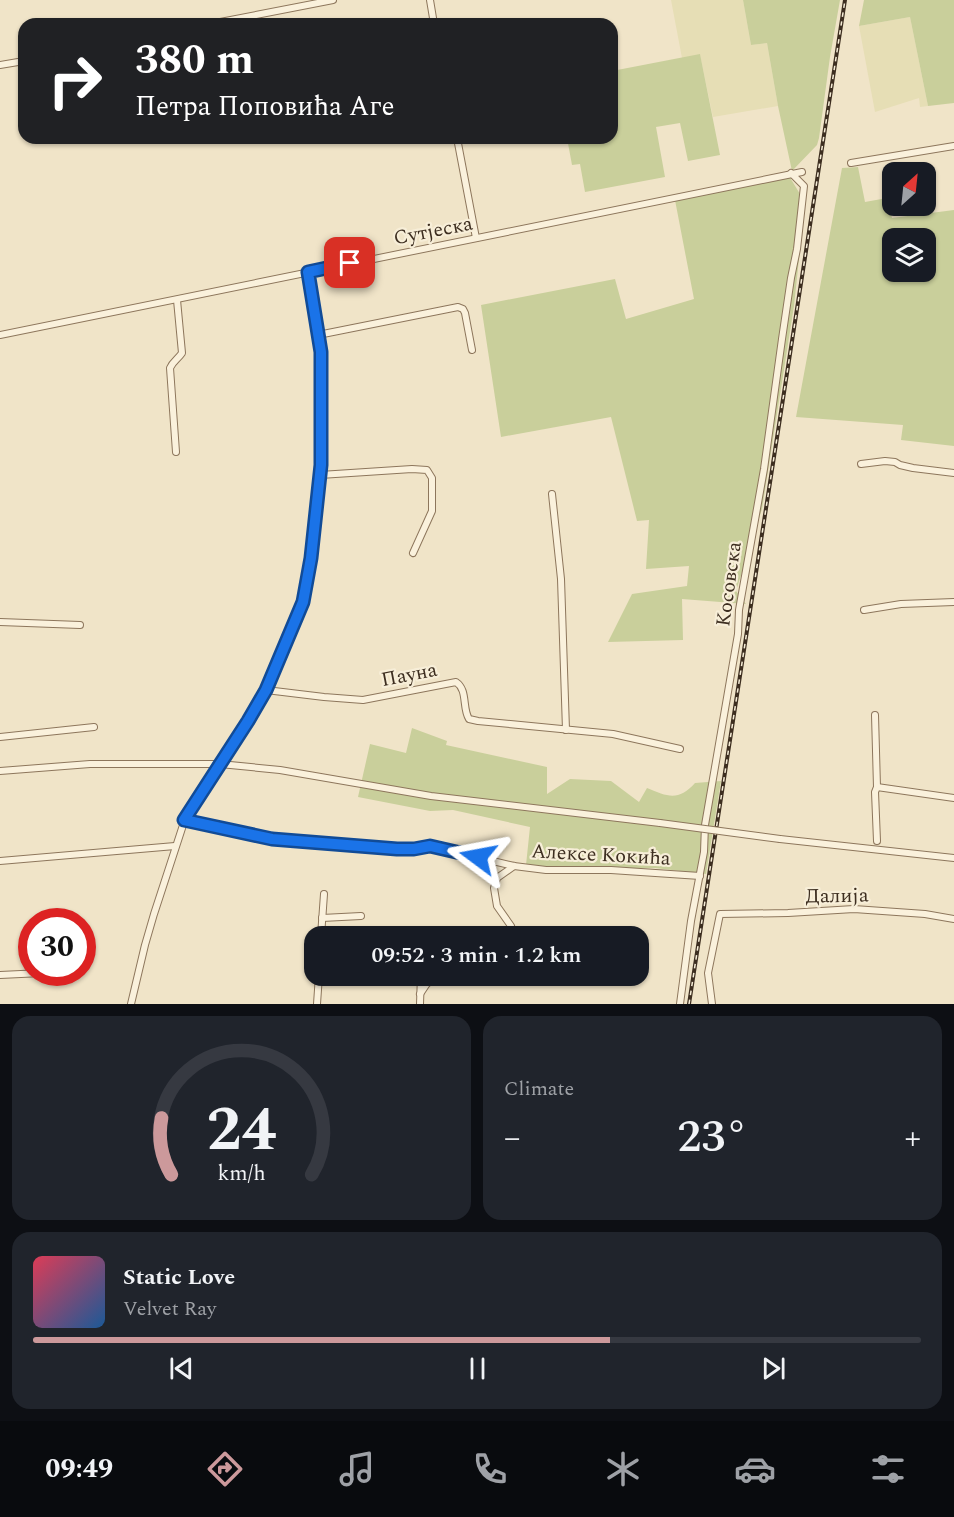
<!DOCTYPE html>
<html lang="en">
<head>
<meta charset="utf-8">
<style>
  body { margin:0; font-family:Spectral,serif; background:#20242c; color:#f1f3f6; height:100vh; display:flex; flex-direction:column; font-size:22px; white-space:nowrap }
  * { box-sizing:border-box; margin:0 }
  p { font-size:20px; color:#9ea1a6 }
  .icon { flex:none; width:33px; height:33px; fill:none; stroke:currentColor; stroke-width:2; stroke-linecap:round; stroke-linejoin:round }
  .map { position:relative; height:1004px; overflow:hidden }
  .drawer { display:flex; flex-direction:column; gap:12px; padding:12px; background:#0d0f14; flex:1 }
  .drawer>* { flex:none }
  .guide { position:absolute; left:18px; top:18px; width:600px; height:126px; border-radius:18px; box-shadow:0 2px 4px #0004; background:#202124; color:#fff; overflow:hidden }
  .needle { width:39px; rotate:27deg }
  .controls { position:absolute; left:882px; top:162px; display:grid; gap:12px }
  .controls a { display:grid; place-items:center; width:54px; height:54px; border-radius:12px; background:#171b24; box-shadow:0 2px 4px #0004; font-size:30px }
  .speed { position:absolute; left:18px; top:908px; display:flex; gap:12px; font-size:30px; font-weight:700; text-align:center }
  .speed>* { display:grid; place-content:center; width:78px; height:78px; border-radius:50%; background:#171b24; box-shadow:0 2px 4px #0004; line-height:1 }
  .speed .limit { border:9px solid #d22; background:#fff; color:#111 }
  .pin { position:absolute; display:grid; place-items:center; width:51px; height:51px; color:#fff; margin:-26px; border-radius:12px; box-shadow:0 3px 9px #0006 }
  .me { position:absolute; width:66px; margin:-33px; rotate:283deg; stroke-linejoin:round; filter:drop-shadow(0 0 4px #0008) }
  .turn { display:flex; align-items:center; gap:21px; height:126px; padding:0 18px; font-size:27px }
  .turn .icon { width:78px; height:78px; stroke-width:2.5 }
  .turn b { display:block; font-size:42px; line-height:51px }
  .big { font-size:45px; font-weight:600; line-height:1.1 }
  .drawer .tile { flex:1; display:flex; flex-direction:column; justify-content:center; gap:9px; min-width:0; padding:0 21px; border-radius:18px; background:#20242c }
  .drawer .dial { align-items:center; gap:0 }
  .dial svg { height:156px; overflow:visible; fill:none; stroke:#363941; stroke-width:7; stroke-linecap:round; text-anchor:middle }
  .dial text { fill:#f1f3f6; stroke:none }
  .song { display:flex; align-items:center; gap:18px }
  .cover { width:72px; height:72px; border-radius:9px; background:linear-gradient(135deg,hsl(350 70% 55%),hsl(210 70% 35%)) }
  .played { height:6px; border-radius:3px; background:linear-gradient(90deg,#cc999b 65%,#363941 65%) }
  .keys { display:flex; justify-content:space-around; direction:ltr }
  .heat { display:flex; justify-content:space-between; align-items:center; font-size:33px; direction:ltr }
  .drawer .tiles { flex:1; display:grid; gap:12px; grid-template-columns:1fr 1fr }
  .tile:last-child { grid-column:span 2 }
  .trip { position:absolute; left:304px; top:926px; width:345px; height:60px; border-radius:18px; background:#171b24; box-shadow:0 2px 4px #0004; font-weight:600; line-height:60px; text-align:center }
  .dock { display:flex; height:96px; justify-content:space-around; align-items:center; background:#090b0e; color:#9ea1a6 }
  .dock .icon { width:42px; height:42px }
  .dock .on { color:#cc999b }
  .dock b { font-size:27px; color:#f1f3f6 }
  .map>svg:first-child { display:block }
</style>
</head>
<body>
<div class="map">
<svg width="954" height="1004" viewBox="0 0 954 1004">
  <rect width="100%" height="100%" fill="#f0e4c8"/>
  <g fill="#e6deb5">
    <polygon points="671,0 743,0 751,45 767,43 778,106 713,117 700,55 682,58"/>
    <polygon points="910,17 928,106 920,107 919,98 875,112 859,26"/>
  </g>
  <g fill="#c9cf9b" fill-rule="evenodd">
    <polygon points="743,0 840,0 830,57 819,138 817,145 792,171 778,106 767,43 751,45"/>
    <polygon points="864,0 954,0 954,103 928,106 910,17 859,26"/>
    <polygon points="700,54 720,155 688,161 680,123 656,127 665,177 585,192 580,164 572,165 567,138 612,138 612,71"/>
    <path d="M858 167 865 202 887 198 892 218 954 210V446L901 440 903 425 796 417 842 168ZM892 238H926V272H892Z"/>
    <polygon points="789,176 800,194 801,240 794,306 762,509 736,591 746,604 682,599 683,640 608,642 632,594 687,586 689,566 646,569 649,520 637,521 611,417 501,437 481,305 615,279 626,319 694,299 675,200"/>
    <path d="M412 728 447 741 446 745 547 767V794L570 779 611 781 639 802 647 788C668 797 679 801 695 783L721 781 706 874 655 868 580 869 526 865 530 827 453 810 430 811 358 797 370 744 406 753Z"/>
  </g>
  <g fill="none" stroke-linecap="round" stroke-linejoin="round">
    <defs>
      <g id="street">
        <polyline points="430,0 434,24"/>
        <polyline points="210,24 333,0"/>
        <polyline points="0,65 24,61"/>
        <polyline points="457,138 476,238"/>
        <polyline points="851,163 954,146"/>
        <polyline points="0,335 802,172"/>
        <polyline points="318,335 458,307 463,309 465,313 472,350"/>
        <path d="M176 452 170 368C173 361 178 359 182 353L177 300"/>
        <polyline points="861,464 885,461 895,462 900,465 913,468 954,473"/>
        <polyline points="320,475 412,469 427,470 432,478 432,511 413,553"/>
        <polyline points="552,494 561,579 566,730"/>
        <polyline points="864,610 901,604 954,602"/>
        <polyline points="0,622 80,625"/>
        <path d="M266 690 324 697 363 700 456 682C468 690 462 708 469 719L478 721 613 734 680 749"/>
        <polyline points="875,715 877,787 875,792 877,841"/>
        <polyline points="0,737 94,727"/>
        <polyline points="0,771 90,764 220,764 280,770 431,796 660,823"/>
        <polyline points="877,787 954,798"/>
        <polyline points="184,820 272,839 397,849 414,850 430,846 514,866 546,870 611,870 700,876"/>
        <polyline points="780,839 954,858"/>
        <polyline points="0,861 175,846"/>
        <polyline points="322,918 361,916"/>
        <polyline points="321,936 324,894"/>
        <polyline points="428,936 428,934"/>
        <polyline points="514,936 511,926 497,906 494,888 497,878 514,866"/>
        <polyline points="0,975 42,973"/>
        <polyline points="420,994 426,985 430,981 473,975"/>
        <polyline points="131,1004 145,945 154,914 186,816 248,721 266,690 303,601 311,558 321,465 321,352 308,272"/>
        <polyline points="317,1004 319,975"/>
        <polyline points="420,1004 421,975"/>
        <polyline points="680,1004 691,921 704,852 705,825 738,634 739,610 764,469 782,339 791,278 797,249 804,186 791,173"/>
        <polyline points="712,1004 708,973 720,914 788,913 854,909 925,914 954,919"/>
      </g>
    </defs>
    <use href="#street" stroke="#8d765c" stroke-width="8"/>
    <use href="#street" stroke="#faf1dc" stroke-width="6"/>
    <defs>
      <polyline id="rail" points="689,1004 845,0"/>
    </defs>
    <use href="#rail" stroke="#3d2e20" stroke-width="4"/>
    <use href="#rail" stroke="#f7eed8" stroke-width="1.5" stroke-dasharray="4.5" stroke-linecap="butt"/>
    <defs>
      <polyline id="street-bridge" points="660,823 780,839"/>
    </defs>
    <use href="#street-bridge" stroke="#8d765c" stroke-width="8" stroke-linecap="butt"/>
    <use href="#street-bridge" stroke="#faf1dc" stroke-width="6"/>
  </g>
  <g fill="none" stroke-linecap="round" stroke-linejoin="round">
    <defs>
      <polyline id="route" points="350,263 308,272 321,352 321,465 311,558 303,602 266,690 248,721 184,820 272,839 397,849 414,849 430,846 478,857"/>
    </defs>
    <use href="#route" stroke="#114b97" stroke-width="15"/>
    <use href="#route" stroke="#1a73e8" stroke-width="10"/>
  </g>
  <g text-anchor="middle" stroke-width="4.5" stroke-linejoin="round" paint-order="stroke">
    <g font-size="20" fill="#3d2e20" stroke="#f7eed8">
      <text transform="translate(433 230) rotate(-11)" y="7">Сутјеска</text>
      <text transform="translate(728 584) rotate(-82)" y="7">Косовска</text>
      <text transform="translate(409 674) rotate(-11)" y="7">Пауна</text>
      <text transform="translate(601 854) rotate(3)" y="7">Алексе Кокића</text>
      <text transform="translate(837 895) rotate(-1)" y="7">Далија</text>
    </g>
  </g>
</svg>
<div class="controls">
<a><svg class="needle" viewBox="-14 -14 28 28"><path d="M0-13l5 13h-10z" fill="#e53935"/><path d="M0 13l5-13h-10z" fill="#9ea1a6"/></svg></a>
<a><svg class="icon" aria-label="layers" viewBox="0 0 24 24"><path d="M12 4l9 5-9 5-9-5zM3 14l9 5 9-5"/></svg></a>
</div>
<div class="speed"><div class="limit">30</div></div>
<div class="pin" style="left:350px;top:263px;background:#d93025"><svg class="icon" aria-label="arrive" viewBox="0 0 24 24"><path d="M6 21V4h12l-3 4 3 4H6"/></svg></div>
<svg class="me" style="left:478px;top:857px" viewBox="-20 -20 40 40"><path d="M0-17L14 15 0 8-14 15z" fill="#1a73e8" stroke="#fff" stroke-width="4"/></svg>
<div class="trip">09:52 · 3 min · 1.2 km</div>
<div class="guide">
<div class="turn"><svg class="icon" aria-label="right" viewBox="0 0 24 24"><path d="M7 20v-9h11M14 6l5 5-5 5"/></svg><div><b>380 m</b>Петра Поповића Аге</div></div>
</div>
</div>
<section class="drawer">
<div class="tiles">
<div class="tile dial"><svg viewBox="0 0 100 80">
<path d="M14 69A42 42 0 1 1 86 69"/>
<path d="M14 69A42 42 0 0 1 9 40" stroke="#cc999b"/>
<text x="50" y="56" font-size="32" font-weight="700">24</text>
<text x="50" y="72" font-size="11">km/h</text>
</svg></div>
<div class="tile"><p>Climate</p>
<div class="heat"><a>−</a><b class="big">23°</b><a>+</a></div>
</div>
<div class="tile">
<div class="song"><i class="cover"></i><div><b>Static Love</b><p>Velvet Ray</p></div></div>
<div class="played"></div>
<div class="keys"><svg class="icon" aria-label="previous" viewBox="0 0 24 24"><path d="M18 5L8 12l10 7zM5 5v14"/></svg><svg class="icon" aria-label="pause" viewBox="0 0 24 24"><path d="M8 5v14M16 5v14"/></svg><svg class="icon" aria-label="next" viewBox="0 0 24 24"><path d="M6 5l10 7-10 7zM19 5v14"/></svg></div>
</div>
</div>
</section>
<nav class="dock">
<b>09:49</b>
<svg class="icon on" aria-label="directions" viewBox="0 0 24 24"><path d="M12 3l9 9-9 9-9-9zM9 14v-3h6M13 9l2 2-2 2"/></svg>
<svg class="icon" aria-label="music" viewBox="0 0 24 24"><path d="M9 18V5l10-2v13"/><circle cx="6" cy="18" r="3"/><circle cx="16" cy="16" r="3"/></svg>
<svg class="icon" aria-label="phone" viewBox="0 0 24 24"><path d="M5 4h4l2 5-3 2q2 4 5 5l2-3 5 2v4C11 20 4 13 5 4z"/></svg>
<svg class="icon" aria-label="climate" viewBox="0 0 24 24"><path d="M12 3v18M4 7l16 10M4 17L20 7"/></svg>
<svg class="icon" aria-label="car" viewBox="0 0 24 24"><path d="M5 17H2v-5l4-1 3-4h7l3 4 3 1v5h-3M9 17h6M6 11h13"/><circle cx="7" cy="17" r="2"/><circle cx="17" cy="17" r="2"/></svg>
<svg class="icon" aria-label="filters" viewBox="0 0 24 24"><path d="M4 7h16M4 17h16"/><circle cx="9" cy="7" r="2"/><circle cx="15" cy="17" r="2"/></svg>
</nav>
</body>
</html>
